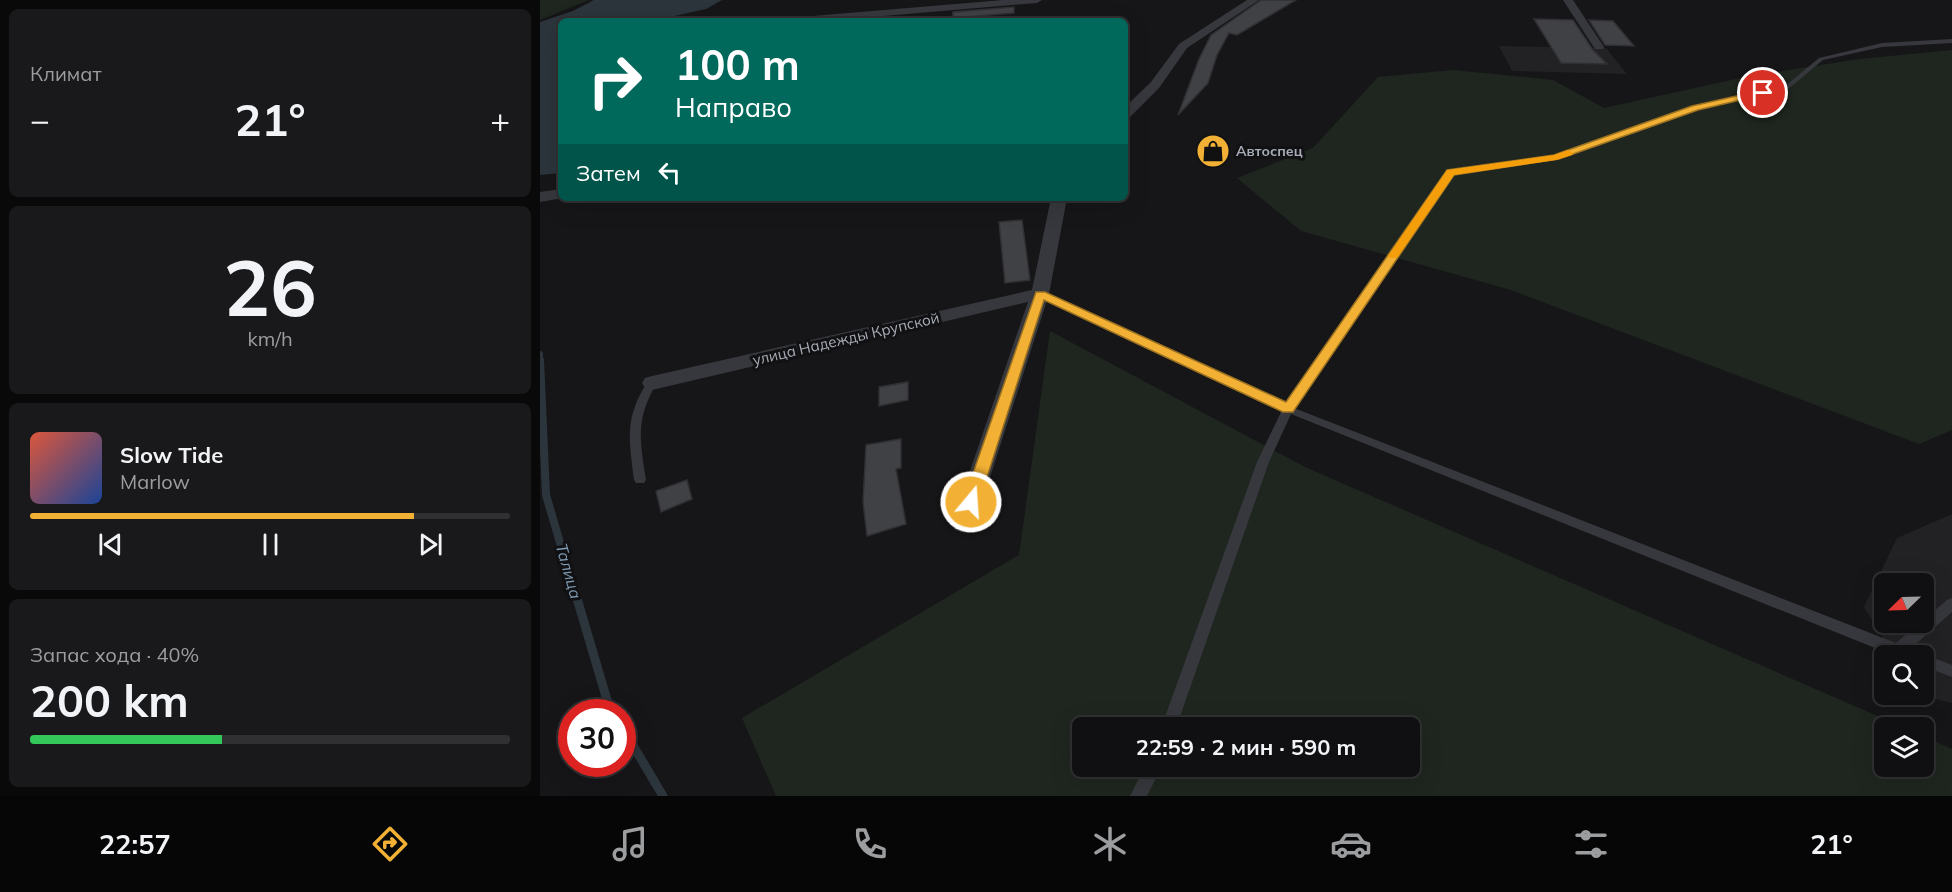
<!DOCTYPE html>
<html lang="ru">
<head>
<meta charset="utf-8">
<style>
  body { margin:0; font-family:Mulish,sans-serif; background:#19191b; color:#f1f3f6; height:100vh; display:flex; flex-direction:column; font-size:22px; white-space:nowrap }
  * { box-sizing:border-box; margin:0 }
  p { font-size:20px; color:#9c9d9f }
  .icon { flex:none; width:33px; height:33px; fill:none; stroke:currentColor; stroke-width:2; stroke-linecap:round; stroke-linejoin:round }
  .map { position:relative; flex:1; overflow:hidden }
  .drawer { display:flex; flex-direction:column; gap:9px; padding:9px; background:#09090a; width:540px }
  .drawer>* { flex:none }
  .top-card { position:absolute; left:18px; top:18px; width:570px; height:183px; border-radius:9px; box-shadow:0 6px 24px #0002,0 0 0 2px #303032; background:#00695c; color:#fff; overflow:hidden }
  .needle { width:39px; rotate:247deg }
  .tools { position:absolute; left:1334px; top:573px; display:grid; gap:12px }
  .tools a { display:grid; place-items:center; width:60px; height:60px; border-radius:9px; background:#101012; box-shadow:0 6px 24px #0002,0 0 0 2px #303032; font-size:30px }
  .speed { position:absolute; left:18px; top:699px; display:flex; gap:12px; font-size:30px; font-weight:700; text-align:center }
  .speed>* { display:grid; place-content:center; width:78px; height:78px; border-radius:50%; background:#101012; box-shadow:0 6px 24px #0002,0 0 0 2px #303032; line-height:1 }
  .speed .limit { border:9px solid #d22; background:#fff; color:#111 }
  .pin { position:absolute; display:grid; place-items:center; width:51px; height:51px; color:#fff; margin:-26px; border:3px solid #fff; border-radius:50%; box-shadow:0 2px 6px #0007 }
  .me { position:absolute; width:66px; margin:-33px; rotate:18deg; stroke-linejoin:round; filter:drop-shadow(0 0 4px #0008) }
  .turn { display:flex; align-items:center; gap:21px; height:126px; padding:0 18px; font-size:27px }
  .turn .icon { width:78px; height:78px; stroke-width:2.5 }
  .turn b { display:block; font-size:42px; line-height:51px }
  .then { display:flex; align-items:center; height:57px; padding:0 18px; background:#0003; gap:12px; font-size:22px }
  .big { font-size:45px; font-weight:700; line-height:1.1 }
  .drawer .widget { flex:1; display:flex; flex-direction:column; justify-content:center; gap:9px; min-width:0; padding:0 21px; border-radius:9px; background:#19191b }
  .drawer .dial { align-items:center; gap:0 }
  .dial b { font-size:78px; line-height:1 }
  .song { display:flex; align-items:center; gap:18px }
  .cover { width:72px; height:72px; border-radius:9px; background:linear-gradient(135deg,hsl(10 70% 55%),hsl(220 70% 35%)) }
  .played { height:6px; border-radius:3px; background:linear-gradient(90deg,#f2b134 80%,#303032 80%) }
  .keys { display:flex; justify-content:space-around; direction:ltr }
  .heat { display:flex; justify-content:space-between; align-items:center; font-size:33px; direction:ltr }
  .charge { height:9px; border-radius:4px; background:linear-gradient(90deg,#34c759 40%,#303032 0) }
  .trip { position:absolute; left:532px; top:717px; width:348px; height:60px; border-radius:9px; background:#101012; box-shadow:0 6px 24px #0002,0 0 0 2px #303032; font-weight:700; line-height:60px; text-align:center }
  .menu { display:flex; height:96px; justify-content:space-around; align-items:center; background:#060607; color:#9c9d9f }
  .menu .icon { width:42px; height:42px }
  .menu .on { color:#f2b134 }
  .menu b { font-size:27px; color:#f1f3f6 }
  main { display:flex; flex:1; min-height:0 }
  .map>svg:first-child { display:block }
</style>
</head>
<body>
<main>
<section class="drawer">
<div class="widget"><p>Климат</p>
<div class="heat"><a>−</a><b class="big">21°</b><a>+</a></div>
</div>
<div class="widget dial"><b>26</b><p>km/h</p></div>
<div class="widget">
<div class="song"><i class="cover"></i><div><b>Slow Tide</b><p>Marlow</p></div></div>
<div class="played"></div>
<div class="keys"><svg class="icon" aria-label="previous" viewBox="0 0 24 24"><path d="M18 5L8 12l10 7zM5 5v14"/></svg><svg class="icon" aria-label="pause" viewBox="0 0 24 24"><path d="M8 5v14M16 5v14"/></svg><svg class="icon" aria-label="next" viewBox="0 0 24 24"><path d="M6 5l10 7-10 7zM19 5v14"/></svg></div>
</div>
<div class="widget"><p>Запас хода · 40%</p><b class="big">200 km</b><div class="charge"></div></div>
</section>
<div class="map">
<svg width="1412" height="796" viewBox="0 0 1412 796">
  <rect width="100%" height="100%" fill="#161618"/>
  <g fill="#222225" fill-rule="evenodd">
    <polygon points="959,46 1066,48 1087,74 972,71"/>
    <path d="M1412 514V703L1378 695 1383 694V656L1354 655 1324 607 1357 538ZM1344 584H1383V622H1344Z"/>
  </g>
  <g fill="#1e261f" fill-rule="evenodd">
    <polygon points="0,0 49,0 0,20"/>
    <polygon points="1412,50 1412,430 1379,444 971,290 761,231 697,178 773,148 838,77 913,70 1013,80 1064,108 1205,77 1319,59"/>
    <path d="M510 331 765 467 1363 727 1344 728V766H1383V736L1412 749V796H236L202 718 479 555ZM543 728H870V766H543Z"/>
  </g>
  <polygon fill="#2c353c" points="54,0 182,0 166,9 130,17 125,21 21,21 21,173 0,175 0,22 33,11"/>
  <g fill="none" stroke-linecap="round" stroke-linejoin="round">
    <polyline stroke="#2c353c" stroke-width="6" points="0,354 0,361"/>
    <polyline stroke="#2c353c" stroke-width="8" points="0,360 6,495 23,553"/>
    <g stroke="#2c353c" stroke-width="9">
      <polyline points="23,551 67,700 74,712"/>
      <polyline points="82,727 123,796"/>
    </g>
  </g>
  <g fill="#404145" stroke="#303034" stroke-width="1.5">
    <polygon points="721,0 756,0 697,35 689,33 677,55 668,83 638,115 659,59 671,35"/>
    <polygon points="474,7 474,13 413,18 413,12"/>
    <polygon points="994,19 1033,20 1053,50 1067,64 1021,63"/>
    <polygon points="1049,20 1073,21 1094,46 1065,45"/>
    <polygon points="482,220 490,280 465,283 459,222"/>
    <polygon points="368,382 368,400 339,406 339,387"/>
    <polygon points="361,439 361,468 356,469 366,524 327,536 323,502 326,445"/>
    <polygon points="147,480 152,499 121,512 116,491"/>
  </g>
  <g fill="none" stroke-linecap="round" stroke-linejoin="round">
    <g fill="#37383d" fill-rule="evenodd">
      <polygon points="1412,39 1412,43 1342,47 1283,60 1248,89 1157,110 1018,158 913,175 754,408 1356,643 1407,600 1412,598 1412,612 1370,649 1377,652 1379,655 1383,654 1412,665 1412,677 1383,666 1383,656 1355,656 751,414 729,462 636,728 621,728 717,462 742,410 497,296 495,294 497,292 503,292 746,404 908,171 1015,155 1153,107 1244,87 1279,58 1342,43"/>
      <path d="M112 380 117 383C95 419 100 440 106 480L104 483H96L94 480C89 438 84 418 108 381Z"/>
      <polygon points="605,766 622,766 607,796 590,796"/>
    </g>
    <g fill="#37383d" fill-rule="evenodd">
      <polygon points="463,0 502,0 497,3 285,21 244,21 249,18"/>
      <polygon points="707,0 719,0 647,48 619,88 590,117 585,118 585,107 611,82 639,44"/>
      <polygon points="1023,0 1033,0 1064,47 1063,49 1055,49"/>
      <polygon points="21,189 21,198 23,198 0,202 0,192"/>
      <polygon points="511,198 527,198 509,294 433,530 424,532 415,530 412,523 488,302 112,390 105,388 102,383 105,378 112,376 492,290"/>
    </g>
  </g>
  <polygon fill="#f2b134" stroke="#9d7322" stroke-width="1.5" points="1223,90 1227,93 1226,94 1158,110 1019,159 914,175 753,412 743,412 504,300 439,502 436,506 425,506 423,502 496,292 505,292 746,402 907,170 1014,155 1152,106"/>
  <polygon fill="#f59e0b" points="1028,150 1033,153 1032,155 1016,160 914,175 857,258 850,258 848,256 907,170 1014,155"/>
  <defs>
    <symbol id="shop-disc" viewBox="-11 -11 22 22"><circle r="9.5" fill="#f2b134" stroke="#111113"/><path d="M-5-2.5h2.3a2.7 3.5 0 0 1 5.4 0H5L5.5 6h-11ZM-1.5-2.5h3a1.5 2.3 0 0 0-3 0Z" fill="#111"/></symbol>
  </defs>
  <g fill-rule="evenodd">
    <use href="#shop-disc" x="654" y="132" width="38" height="38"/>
  </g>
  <g text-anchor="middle" stroke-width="6" stroke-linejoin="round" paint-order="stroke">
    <g font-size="14" font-weight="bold" fill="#a8adb8" stroke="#111113" text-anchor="start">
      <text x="696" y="156">Автоспец</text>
    </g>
    <g font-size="15" fill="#a8adb8" stroke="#111113">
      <text transform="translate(306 339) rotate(-13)" y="5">улица Надежды Крупской</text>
    </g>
    <g font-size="16" font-style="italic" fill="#7f9bb3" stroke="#111113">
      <text transform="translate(29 571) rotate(74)" y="6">Талица</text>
    </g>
  </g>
</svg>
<div class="tools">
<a><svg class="needle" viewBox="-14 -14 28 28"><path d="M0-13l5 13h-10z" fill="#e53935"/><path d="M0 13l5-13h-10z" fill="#9c9d9f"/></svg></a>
<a><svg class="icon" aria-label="search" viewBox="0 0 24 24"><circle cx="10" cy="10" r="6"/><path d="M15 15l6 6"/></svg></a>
<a><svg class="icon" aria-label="layers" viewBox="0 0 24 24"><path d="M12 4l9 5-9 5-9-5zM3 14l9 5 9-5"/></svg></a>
</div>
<div class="speed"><div class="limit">30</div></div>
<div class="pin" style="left:1223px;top:93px;background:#d93025"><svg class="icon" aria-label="arrive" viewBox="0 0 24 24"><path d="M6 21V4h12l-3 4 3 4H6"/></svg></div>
<svg class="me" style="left:431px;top:502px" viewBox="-20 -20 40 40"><circle r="17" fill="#f2b134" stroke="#fff" stroke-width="3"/><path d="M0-11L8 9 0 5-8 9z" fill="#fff"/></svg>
<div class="trip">22:59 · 2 мин · 590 m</div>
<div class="top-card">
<div class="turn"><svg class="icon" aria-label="right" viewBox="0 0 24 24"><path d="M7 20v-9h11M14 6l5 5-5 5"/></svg><div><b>100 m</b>Направо</div></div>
<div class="then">Затем<svg class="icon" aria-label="left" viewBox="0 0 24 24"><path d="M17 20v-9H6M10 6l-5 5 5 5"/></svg></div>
</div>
</div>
</main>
<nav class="menu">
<b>22:57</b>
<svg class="icon on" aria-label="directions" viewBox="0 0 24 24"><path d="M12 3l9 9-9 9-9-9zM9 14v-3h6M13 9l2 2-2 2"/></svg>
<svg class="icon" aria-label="music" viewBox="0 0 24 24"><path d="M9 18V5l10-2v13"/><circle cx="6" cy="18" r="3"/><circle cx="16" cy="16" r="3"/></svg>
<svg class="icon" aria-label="phone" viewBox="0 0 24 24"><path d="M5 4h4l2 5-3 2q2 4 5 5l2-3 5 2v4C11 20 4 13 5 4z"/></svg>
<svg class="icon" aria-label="climate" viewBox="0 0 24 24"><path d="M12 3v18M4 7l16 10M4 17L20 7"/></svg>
<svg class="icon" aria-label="car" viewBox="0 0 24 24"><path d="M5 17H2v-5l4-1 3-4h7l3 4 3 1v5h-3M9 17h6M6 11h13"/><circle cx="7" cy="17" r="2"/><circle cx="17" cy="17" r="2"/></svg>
<svg class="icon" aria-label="filters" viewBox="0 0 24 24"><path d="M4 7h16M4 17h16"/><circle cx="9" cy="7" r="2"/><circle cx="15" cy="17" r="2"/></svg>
<b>21°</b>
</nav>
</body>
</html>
